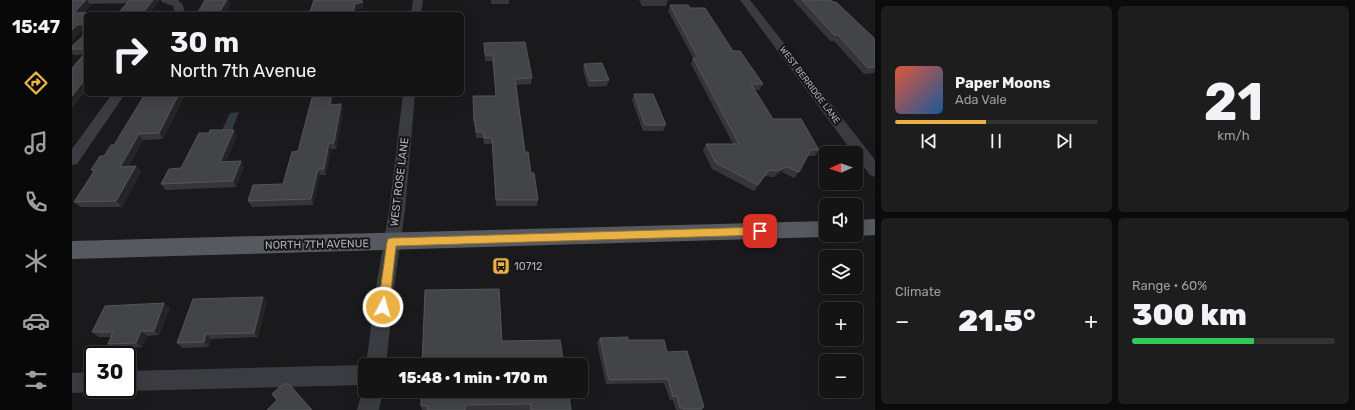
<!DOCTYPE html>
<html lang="en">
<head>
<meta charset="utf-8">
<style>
  body { margin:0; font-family:Rubik,sans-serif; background:#1d1d1e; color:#f1f3f6; height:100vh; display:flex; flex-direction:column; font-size:15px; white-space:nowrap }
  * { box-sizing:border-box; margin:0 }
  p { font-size:13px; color:#9d9ea0 }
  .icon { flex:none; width:22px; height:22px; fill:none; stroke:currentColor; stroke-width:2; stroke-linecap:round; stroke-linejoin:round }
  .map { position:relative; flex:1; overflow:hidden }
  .sheet { display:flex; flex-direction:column; gap:6px; padding:6px; background:#0b0b0c; width:480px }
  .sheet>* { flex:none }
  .top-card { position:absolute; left:12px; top:12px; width:380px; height:84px; border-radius:6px; box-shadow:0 4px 16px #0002,0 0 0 1px #333334; background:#141415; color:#f1f3f6; overflow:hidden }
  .needle { width:26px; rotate:268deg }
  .controls { position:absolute; left:747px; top:146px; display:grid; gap:8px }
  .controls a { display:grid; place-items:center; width:44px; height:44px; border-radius:6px; background:#141415; box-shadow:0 4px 16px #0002,0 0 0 1px #333334; font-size:20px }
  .speed { position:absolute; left:12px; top:346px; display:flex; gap:8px; font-size:20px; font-weight:700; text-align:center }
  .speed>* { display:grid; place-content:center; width:52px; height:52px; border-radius:50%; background:#141415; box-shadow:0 4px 16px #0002,0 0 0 1px #333334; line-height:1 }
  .speed .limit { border:2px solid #111; border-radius:6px; background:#fff; color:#111 }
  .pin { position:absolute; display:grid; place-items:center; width:34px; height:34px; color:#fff; margin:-17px; border-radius:8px; box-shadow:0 2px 6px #0006 }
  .me { position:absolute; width:44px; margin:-22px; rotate:6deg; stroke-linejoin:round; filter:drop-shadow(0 0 3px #0008) }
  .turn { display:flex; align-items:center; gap:14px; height:84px; padding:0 20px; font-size:18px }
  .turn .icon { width:52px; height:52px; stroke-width:2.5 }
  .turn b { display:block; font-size:28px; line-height:34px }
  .big { font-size:30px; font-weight:800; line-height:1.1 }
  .sheet .widget { flex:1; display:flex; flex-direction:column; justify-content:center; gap:6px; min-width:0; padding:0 14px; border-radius:6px; background:#1d1d1e }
  .sheet .dial { align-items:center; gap:0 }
  .dial b { font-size:52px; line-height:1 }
  .song { display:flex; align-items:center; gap:12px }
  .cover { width:48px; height:48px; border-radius:6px; background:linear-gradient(135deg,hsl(10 70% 55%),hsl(210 70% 35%)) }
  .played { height:4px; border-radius:2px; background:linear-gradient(90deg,#eab145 45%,#333334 45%) }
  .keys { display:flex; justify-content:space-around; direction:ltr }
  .heat { display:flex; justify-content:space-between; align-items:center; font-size:22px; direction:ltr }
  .charge { height:6px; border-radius:3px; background:linear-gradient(90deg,#34c759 60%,#333334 0) }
  .sheet .tiles { flex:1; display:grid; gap:6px; grid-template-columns:repeat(2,1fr) }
  .trip { position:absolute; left:286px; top:358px; width:230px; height:40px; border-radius:6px; background:#141415; box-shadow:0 4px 16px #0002,0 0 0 1px #333334; font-weight:800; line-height:40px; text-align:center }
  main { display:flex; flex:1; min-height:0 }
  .dock { display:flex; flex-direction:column; width:72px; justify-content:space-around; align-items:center; background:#080808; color:#9d9ea0 }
  .dock .icon { width:28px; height:28px }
  .dock .on { color:#eab145 }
  .dock b { font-size:18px; color:#f1f3f6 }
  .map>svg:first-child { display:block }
</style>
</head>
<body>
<main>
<nav class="dock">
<b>15:47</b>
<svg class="icon on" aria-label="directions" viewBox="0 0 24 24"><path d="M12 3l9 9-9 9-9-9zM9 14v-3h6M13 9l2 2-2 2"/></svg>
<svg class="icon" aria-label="music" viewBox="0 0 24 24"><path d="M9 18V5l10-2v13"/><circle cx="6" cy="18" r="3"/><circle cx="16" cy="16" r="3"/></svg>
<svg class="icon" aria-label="phone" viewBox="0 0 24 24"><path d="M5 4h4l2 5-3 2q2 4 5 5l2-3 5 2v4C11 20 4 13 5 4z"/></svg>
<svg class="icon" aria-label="climate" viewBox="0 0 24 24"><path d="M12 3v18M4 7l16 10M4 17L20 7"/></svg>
<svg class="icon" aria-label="car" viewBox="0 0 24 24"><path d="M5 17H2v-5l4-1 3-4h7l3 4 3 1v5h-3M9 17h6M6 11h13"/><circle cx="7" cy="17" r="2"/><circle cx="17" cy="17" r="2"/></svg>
<svg class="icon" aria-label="filters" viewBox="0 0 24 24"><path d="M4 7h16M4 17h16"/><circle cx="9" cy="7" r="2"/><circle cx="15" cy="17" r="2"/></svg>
</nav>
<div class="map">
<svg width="803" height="410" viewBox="0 0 803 410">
  <rect width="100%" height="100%" fill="#1a1a1c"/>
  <polygon fill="#303940" points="167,112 160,130 150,130 158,113"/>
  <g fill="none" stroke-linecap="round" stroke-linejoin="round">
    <g fill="#3b3c41" fill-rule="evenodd">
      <polygon points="0,0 83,0 78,3 0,4"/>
      <polygon points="89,0 106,0 111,5 112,10 109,14 99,14 102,10 101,6 90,2"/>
      <polygon points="341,0 351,0 349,14 339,14"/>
      <polygon points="668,0 678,0 803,160 803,177 798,175 784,157 784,153 781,153"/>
      <polygon points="40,94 53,94 5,164 0,165 0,149"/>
      <polygon points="331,94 343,94 333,211 323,281 314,365 294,365 305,281 317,211"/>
      <polygon points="293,365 293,391 311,391 307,410 285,410 292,385 55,391 49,389 55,389 55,371"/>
      <polygon points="21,372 21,389 28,389 21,392 0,393 0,373"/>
    </g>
    <g fill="#575960" fill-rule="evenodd">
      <polygon points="803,219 803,235 784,236 780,235 784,235 784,220"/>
      <polygon points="754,221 754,235 761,235 754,237 0,259 0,241"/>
    </g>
  </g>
  <g fill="#36363a">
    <polygon points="0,0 15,0 19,5 11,13 47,12 81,0 88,0 77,14 14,14 14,90 0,108 12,55 2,55 0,53 0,46 11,36 11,30 9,31 0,41"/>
    <rect x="419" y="0" width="18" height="4"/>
    <polygon points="567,0 596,0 594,6 570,6"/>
    <polygon points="721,0 759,0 803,39 803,73 792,74 762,41 758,41"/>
    <polygon points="598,5 618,8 661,51 691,84 687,90 682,90 701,119 747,150 743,156 736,156 727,172 722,178 710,172 702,177 693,176 682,191 640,169 631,150 634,144 661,144 619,64 621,58 596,11"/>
    <polygon points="412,43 460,78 459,84 444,85 453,152 466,200 465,206 424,206 420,144 412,144 411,138 404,138 403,127 402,127 401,96 424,96 420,61 413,61"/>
    <polygon points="512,64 537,80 535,86 516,87 511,70"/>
    <polygon points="73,94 111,94 112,97 91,139 71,140 57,166 64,166 69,172 50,207 8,207 2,202 21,172 19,170 42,145"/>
    <polygon points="562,94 594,125 591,131 571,131 560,100"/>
    <polygon points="261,100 260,105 269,104 271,111 264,149 259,149 254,175 248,175 241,205 180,207 176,201 211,184 226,151"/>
    <polygon points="165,136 154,161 172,167 164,187 94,190 89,184"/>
    <polygon points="191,297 195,302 186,337 139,339 137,347 110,348 105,343"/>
    <polygon points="98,308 87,335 75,336 70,347 43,348 36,344 39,337 27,337 20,332"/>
    <polygon points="528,338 556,340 595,352 632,407 629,410 604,410 601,400 598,400 592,383 534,384 525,342"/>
    <polygon points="496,391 499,410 350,410 349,406"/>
  </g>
  <g fill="#252528">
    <polygon points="14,0 15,0 19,5 6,18 2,13"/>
    <polygon points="81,0 88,0 77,14 70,14"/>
    <polygon points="155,0 157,0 158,5 152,14 146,14"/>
    <polygon points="291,2 292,8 284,10 283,14 281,14 283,4"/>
    <polygon points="10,24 14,30 9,31 0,41 0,30 5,25"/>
    <polygon points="11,82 14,85 14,90 0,108 0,96"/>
    <polygon points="105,94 111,94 112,97 91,139 87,133"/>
    <polygon points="259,94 262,94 261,100 259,111 258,105"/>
    <polygon points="269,104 271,111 264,149 262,143"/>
    <polygon points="162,130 165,136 151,168 148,162"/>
    <polygon points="67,134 71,140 53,173 48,167"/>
    <polygon points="257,143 259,149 254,175 252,169"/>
    <polygon points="169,161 172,167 164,187 161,181"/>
    <polygon points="64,166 69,172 50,207 44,201"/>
    <polygon points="715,167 710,172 702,177 706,171"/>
    <polygon points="246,169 248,175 241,205 239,199"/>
    <polygon points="191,297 195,302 186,337 182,333"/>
    <polygon points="92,303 98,308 87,335 82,331"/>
    <polygon points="69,331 75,336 70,347 64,343"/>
    <polygon points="134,334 139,339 137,347 132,342"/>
  </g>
  <g fill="#434448" stroke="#53555a">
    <polygon points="0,0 14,0 2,13 47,12 58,0 81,0 70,14 14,14 14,49 0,49 0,46 11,36 11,25 10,24 5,25 0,30"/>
    <polygon points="133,0 155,0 146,14 125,14"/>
    <polygon points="242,0 289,0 291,2 283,4 281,14 237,14"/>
    <polygon points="730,0 759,0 761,2 764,2 803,39 803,67 796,68 766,35 762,35"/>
    <polygon points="598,5 616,5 618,8 633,8 661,51 668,51 691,84 679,84 701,119 729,119 747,150 739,150 727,172 715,167 706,171 697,170 686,185 644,163 634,144 667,144 621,58 626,58"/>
    <polygon points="453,42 460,78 443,79 453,152 456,152 459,173 462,173 466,200 424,200 420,138 412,138 411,132 404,132 403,121 402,121 401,96 424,96 421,55 413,55 412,43"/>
    <polygon points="14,52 14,82 11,82 0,96 0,68"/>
    <polygon points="530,63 537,80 518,81 512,64"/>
    <polygon points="73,94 107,94 87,133 67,134 48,167 64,166 44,201 2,202 23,170 19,170 28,156 32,156 39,145 42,145"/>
    <polygon points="241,94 259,94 258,105 269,104 262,143 257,143 252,169 246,169 239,199 176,201 181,185 211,184 220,152 226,151"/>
    <polygon points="562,94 581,94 594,125 573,125"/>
    <polygon points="138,130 162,130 148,162 169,161 161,181 89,184 97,169 109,168 127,133 137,133"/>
    <polygon points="427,289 430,341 488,340 492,365 350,365 353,290"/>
    <polygon points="191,297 182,333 134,334 132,342 105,343 121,299"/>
    <polygon points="92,303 82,331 69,331 64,343 36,344 41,332 20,332 33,306"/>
    <polygon points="556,337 556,340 592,340 595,352 615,351 632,407 630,407 630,409 611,409 611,408 608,408 605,396 601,397 596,379 537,380 528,338"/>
    <polygon points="211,384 217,384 240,410 195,410 205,400 200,394"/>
    <polygon points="349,391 496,391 499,410 459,410 459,404 393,405 393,410 355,410 356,406 349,406"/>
  </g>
  <polygon fill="#eab145" stroke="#98732d" points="688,227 691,228 692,231 691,234 688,235 324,246 317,307 315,311 311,312 308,311 306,307 315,242 316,239 320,238"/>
  <defs>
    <symbol id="bus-square" viewBox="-11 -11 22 22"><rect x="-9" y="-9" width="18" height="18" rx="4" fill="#eab145" stroke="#151517"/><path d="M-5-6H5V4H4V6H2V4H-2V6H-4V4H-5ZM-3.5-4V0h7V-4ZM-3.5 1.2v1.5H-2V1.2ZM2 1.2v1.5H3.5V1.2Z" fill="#111"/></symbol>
  </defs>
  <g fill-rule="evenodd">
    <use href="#bus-square" x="419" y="256" width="20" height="20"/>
  </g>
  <g text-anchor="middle" stroke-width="4" stroke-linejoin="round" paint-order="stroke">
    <g font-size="9" fill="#adb2bb" stroke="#151517">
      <text transform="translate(738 85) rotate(53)" y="3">WEST BERRIDGE LANE</text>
    </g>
    <g font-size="11" fill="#adb2bb" stroke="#151517">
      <text transform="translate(327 182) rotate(-83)" y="4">WEST ROSE LANE</text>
      <text transform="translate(245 244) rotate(-1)" y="4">NORTH 7TH AVENUE</text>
    </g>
    <g font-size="11" fill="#adb2bb" stroke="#151517" text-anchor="start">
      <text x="442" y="270">10712</text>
    </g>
  </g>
</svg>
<div class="controls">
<a><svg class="needle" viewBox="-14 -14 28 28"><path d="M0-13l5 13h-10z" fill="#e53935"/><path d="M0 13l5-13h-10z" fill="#9d9ea0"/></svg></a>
<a><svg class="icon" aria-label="sound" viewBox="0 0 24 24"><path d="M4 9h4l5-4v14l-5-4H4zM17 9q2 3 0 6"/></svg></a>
<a><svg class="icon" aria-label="layers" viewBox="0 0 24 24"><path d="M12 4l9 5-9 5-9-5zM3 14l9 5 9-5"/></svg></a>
<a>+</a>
<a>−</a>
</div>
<div class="speed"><div class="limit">30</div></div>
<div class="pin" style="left:688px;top:231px;background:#d93025"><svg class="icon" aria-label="arrive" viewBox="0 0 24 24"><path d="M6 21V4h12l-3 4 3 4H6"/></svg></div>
<svg class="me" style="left:311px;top:307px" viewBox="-20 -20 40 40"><circle r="17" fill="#eab145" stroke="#fff" stroke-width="3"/><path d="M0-11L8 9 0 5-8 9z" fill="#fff"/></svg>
<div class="trip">15:48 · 1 min · 170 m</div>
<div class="top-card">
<div class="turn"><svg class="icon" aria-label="right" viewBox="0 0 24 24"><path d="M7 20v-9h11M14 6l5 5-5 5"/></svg><div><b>30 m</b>North 7th Avenue</div></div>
</div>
</div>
<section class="sheet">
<div class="tiles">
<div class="widget">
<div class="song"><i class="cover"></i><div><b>Paper Moons</b><p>Ada Vale</p></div></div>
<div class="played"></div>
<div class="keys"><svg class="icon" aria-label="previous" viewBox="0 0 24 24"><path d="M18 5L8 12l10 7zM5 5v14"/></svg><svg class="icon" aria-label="pause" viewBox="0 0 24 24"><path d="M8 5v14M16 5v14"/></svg><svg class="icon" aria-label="next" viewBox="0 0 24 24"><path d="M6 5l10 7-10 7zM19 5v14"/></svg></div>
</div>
<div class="widget dial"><b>21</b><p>km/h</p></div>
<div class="widget"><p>Climate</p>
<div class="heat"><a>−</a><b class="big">21.5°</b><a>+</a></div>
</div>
<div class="widget"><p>Range · 60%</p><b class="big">300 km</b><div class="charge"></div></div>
</div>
</section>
</main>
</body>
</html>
